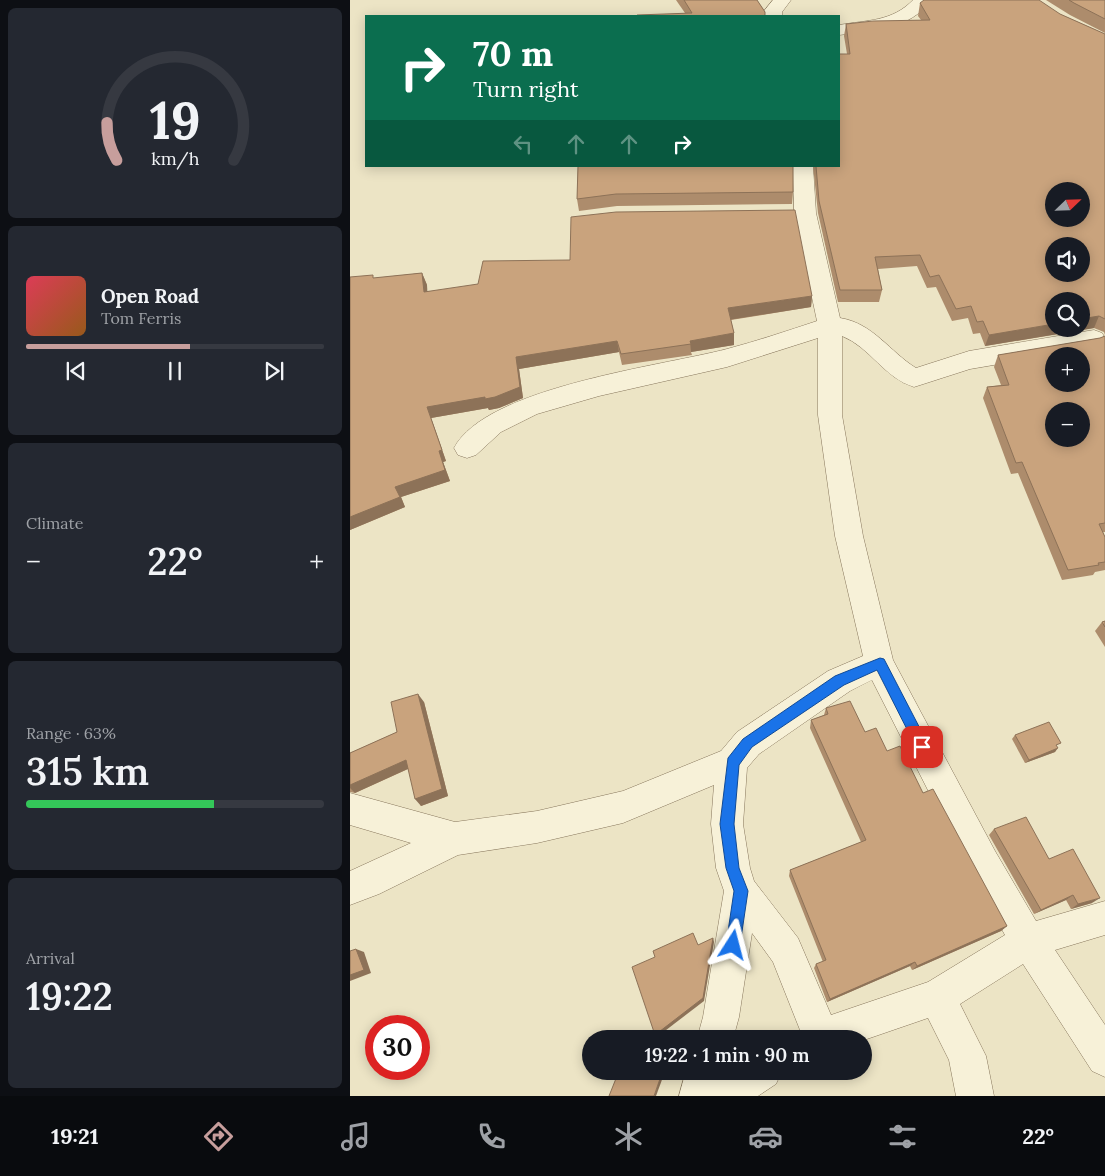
<!DOCTYPE html>
<html lang="en">
<head>
<meta charset="utf-8">
<style>
  body { margin:0; font-family:Lora,serif; background:#242831; color:#f1f3f6; height:100vh; display:flex; flex-direction:column; font-size:19px; white-space:nowrap }
  * { box-sizing:border-box; margin:0 }
  p { font-size:16px; color:#9ea1a6 }
  .icon { flex:none; width:28px; height:28px; fill:none; stroke:currentColor; stroke-width:2; stroke-linecap:round; stroke-linejoin:round }
  .map { position:relative; flex:1; overflow:hidden }
  .panel { display:flex; flex-direction:column; gap:8px; padding:8px; background:#0d0f14; width:350px }
  .panel>* { flex:none }
  .top-card { position:absolute; left:15px; top:15px; width:475px; height:152px; border-radius:0px; box-shadow:0 2px 12px #0003; background:#0b6e4f; color:#fff; overflow:hidden }
  .needle { width:32px; rotate:67deg }
  .buttons { position:absolute; left:695px; top:182px; display:grid; gap:10px }
  .buttons a { display:grid; place-items:center; width:45px; height:45px; border-radius:50%; background:#171b24; box-shadow:0 2px 12px #0003; font-size:25px }
  .speed { position:absolute; left:15px; top:1015px; display:flex; gap:10px; font-size:25px; font-weight:700; text-align:center }
  .speed>* { display:grid; place-content:center; width:65px; height:65px; border-radius:50%; background:#171b24; box-shadow:0 2px 12px #0003; line-height:1 }
  .speed .limit { border:8px solid #d22; background:#fff; color:#111 }
  .pin { position:absolute; display:grid; place-items:center; width:42px; height:42px; color:#fff; margin:-21px; border-radius:10px; box-shadow:0 2px 8px #0006 }
  .me { position:absolute; width:55px; margin:-28px; rotate:9deg; stroke-linejoin:round; filter:drop-shadow(0 0 4px #0008) }
  .turn { display:flex; align-items:center; gap:18px; height:105px; padding:0 25px; font-size:22px }
  .turn .icon { width:65px; height:65px; stroke-width:2.5 }
  .turn b { display:block; font-size:35px; line-height:42px }
  .lanes { display:flex; align-items:center; height:48px; padding:0 25px; background:#0003; justify-content:center; gap:25px; direction:ltr }
  .lanes .off { opacity:.35 }
  .big { font-size:38px; font-weight:600; line-height:1.1 }
  .panel .card { flex:1; display:flex; flex-direction:column; justify-content:center; gap:8px; min-width:0; padding:0 18px; border-radius:8px; background:#242831 }
  .panel .dial { align-items:center; gap:0 }
  .dial svg { height:130px; overflow:visible; fill:none; stroke:#363941; stroke-width:7; stroke-linecap:round; text-anchor:middle }
  .dial text { fill:#f1f3f6; stroke:none }
  .song { display:flex; align-items:center; gap:15px }
  .cover { width:60px; height:60px; border-radius:8px; background:linear-gradient(135deg,hsl(350 70% 55%),hsl(30 70% 35%)) }
  .played { height:5px; border-radius:2px; background:linear-gradient(90deg,#c79e9c 55%,#363941 55%) }
  .keys { display:flex; justify-content:space-around; direction:ltr }
  .heat { display:flex; justify-content:space-between; align-items:center; font-size:28px; direction:ltr }
  .charge { height:8px; border-radius:4px; background:linear-gradient(90deg,#34c759 63%,#363941 0) }
  .trip { position:absolute; left:232px; top:1030px; width:290px; height:50px; border-radius:25px; background:#171b24; box-shadow:0 2px 12px #0003; font-weight:600; line-height:50px; text-align:center }
  .tab-bar { display:flex; height:80px; justify-content:space-around; align-items:center; background:#090b0e; color:#9ea1a6 }
  .tab-bar .icon { width:35px; height:35px }
  .tab-bar .active { color:#c79e9c }
  .tab-bar b { font-size:22px; color:#f1f3f6 }
  main { display:flex; flex:1; min-height:0 }
  .map>svg:first-child { display:block }
</style>
</head>
<body>
<main>
<section class="panel">
<div class="card dial"><svg viewBox="0 0 100 80">
<path d="M14 69A42 42 0 1 1 86 69"/>
<path d="M14 69A42 42 0 0 1 8 46" stroke="#c79e9c"/>
<text x="50" y="56" font-size="32" font-weight="700">19</text>
<text x="50" y="72" font-size="11">km/h</text>
</svg></div>
<div class="card">
<div class="song"><i class="cover"></i><div><b>Open Road</b><p>Tom Ferris</p></div></div>
<div class="played"></div>
<div class="keys"><svg class="icon" aria-label="previous" viewBox="0 0 24 24"><path d="M18 5L8 12l10 7zM5 5v14"/></svg><svg class="icon" aria-label="pause" viewBox="0 0 24 24"><path d="M8 5v14M16 5v14"/></svg><svg class="icon" aria-label="next" viewBox="0 0 24 24"><path d="M6 5l10 7-10 7zM19 5v14"/></svg></div>
</div>
<div class="card"><p>Climate</p>
<div class="heat"><a>−</a><b class="big">22°</b><a>+</a></div>
</div>
<div class="card"><p>Range · 63%</p><b class="big">315 km</b><div class="charge"></div></div>
<div class="card"><p>Arrival</p><b class="big">19:22</b></div>
</section>
<div class="map">
<svg width="755" height="1096" viewBox="0 0 755 1096">
  <rect width="100%" height="100%" fill="#ece4c5"/>
  <g fill="none" stroke-linecap="round" stroke-linejoin="round">
    <defs>
      <g id="minor">
        <polygon points="423,0 441,0 432,12 432,16 414,16 414,11"/>
        <path d="M563 0H581C560 30 522 31 489 35V25C517 20 542 22 563 0Z"/>
        <path d="M443 166H463L466 213 490 318C523 323 540 352 566 368L619 351 744 330 752 333 755 338 752 345 744 348 620 369 564 387C534 378 520 347 492 336V415L513 536 543 660 645 851 686 921 755 901V935L705 950 755 1025V1077L742 1071 673 964 610 1004 636 1056 644 1096H606L599 1060 578 1018 514 1040 447 1039 450 1030 423 962 402 933 389 1017 383 1039H347L353 1017 374 891 366 868 361 824 364 785 273 823 187 843 108 855 29 894 0 905V871L61 843 0 825V793L105 822 187 811 273 791 371 751 387 732 478 671 513 656 485 536 468 415V338L377 367 249 396 187 414 151 432 126 455 117 458 108 455 104 448C136 387 312 366 377 349 407 341 437 331 467 321L444 213ZM522 680 621 875 655 935 578 982 481 1015 448 938 404 881 400 868 393 824 397 768 409 754 500 691Z"/>
        <polygon points="336,1071 374,1071 372,1078 379,1071 432,1071 426,1084 408,1096 329,1096"/>
      </g>
    </defs>
    <use href="#minor" stroke="#87765c" stroke-width="1"/>
    <use href="#minor" fill="#f7f1d8" fill-rule="evenodd"/>
  </g>
  <g fill="#ad8c6c">
    <polygon points="326,0 407,0 415,12 335,13"/>
    <polygon points="696,0 755,0 755,33 720,15"/>
    <polygon points="570,3 710,14 755,34 755,335 754,332 744,328 635,346 630,333 623,334 618,318 602,321 586,287 577,288 567,266 528,269 532,290 529,302 488,302 468,213 463,166 489,166 497,54 494,36 496,24 571,20 568,16"/>
    <polygon points="228,166 443,192 442,204 267,206 229,211 227,199"/>
    <polygon points="72,273 77,285 77,291 462,296 461,307 381,320 384,333 384,345 341,352 342,355 272,365 269,352 169,369 173,398 149,408 139,410 138,408 81,418 96,461 93,462 100,481 51,497 55,507 0,530 0,277 25,278"/>
    <polygon points="755,336 755,532 753,532 755,537 755,570 745,572 743,575 712,580 668,473 661,474 633,398 637,387 651,385 644,367 648,355 750,338"/>
    <polygon points="755,621 755,647 745,631 752,622"/>
    <polygon points="74,702 98,796 71,806 58,769 5,793 0,792 0,753 47,732"/>
    <polygon points="476,708 515,732 537,751 573,793 657,926 651,931 562,970 560,966 477,1002 464,968 466,964 473,962 439,876 440,870 511,842 460,728 461,720 474,715"/>
    <polygon points="665,735 707,747 705,752 675,763 662,739"/>
    <polygon points="644,829 699,859 742,903 721,909 716,900 684,914 639,835"/>
  </g>
  <g fill="#8d7258">
    <polygon points="72,273 77,285 78,303 74,292"/>
    <polygon points="462,296 461,307 378,320 378,308"/>
    <polygon points="749,316 744,328 635,346 639,335 704,324 704,329 731,329 731,319"/>
    <polygon points="384,333 384,345 341,352 340,341"/>
    <polygon points="267,341 269,352 169,369 173,398 149,408 139,410 138,408 81,418 96,461 93,462 100,481 51,497 55,507 0,530 0,517 45,487 77,407 166,357"/>
    <polygon points="68,694 74,702 98,796 71,806 65,799"/>
    <polygon points="708,748 705,752 675,763 679,760"/>
    <polygon points="56,760 62,767 5,793 0,788 0,785"/>
    <polygon points="723,895 716,900 684,914 691,910"/>
    <polygon points="750,898 742,903 721,909 728,904"/>
    <polygon points="657,926 651,931 562,970 567,966"/>
    <polygon points="363,938 364,942 354,1001 307,1037 305,1035"/>
    <polygon points="6,949 14,952 21,973 0,981 0,975"/>
    <polygon points="565,962 560,966 477,1002 480,999"/>
    <polygon points="311,1076 313,1077 306,1096 304,1096"/>
  </g>
  <g fill="#c9a37d" stroke="#8d7258" fill-rule="evenodd">
    <polygon points="334,0 407,0 415,12 415,16 287,16 287,15 342,13"/>
    <path d="M574 0H689L710 14 755 34V319L749 316 731 319V301H704V324L639 335 633 321 627 322 621 306 606 309 589 275 580 277 570 255 525 257 532 290H490L469 201 466 166H489V54H500L496 24 523 21 580 20 570 3ZM704 191H731V219H704ZM704 246H731V274H704Z"/>
    <polygon points="719,0 755,0 755,19 724,3"/>
    <polygon points="228,166 443,166 443,192 266,194 227,199"/>
    <polygon points="445,210 462,296 378,308 384,333 340,341 341,344 271,354 267,341 166,357 170,387 145,397 135,399 135,397 77,407 92,450 89,451 95,470 45,487 50,497 0,517 0,277 23,275 23,278 72,273 74,292 128,284 133,261 220,260 221,217 266,212"/>
    <path d="M755 336V523L749 524 755 537V562L748 563 749 565 718 570 672 462 666 463 637 387 659 385 648 355 750 338ZM704 356H731V384H704ZM704 411H731V439H704Z"/>
    <polygon points="755,621 755,627 752,622"/>
    <polygon points="68,694 92,789 65,799 56,760 0,785 0,753 47,732 41,702"/>
    <polygon points="500,701 515,732 526,728 537,751 550,746 573,793 583,789 657,926 567,966 565,962 480,999 466,964 476,960 440,870 516,840 461,720 478,714 476,708"/>
    <polygon points="699,722 711,743 706,745 708,748 679,760 665,735"/>
    <polygon points="676,817 699,859 723,849 750,898 728,904 723,895 691,910 644,829"/>
    <polygon points="343,933 348,945 363,938 353,998 305,1035 282,967 305,957 303,951"/>
    <polygon points="6,949 14,970 0,975 0,951"/>
    <polygon points="269,1071 303,1071 302,1072 311,1076 304,1096 259,1096"/>
  </g>
  <polygon fill="#1a73e8" stroke="#114b97" points="530,658 534,659 577,742 579,747 577,751 572,753 568,751 527,670 494,685 402,747 389,765 384,824 389,868 398,891 390,945 388,950 383,952 378,950 376,945 384,891 376,868 370,824 378,758 393,739 485,676"/>
</svg>
<div class="buttons">
<a><svg class="needle" viewBox="-14 -14 28 28"><path d="M0-13l5 13h-10z" fill="#e53935"/><path d="M0 13l5-13h-10z" fill="#9ea1a6"/></svg></a>
<a><svg class="icon" aria-label="sound" viewBox="0 0 24 24"><path d="M4 9h4l5-4v14l-5-4H4zM17 9q2 3 0 6"/></svg></a>
<a><svg class="icon" aria-label="search" viewBox="0 0 24 24"><circle cx="10" cy="10" r="6"/><path d="M15 15l6 6"/></svg></a>
<a>+</a>
<a>−</a>
</div>
<div class="speed"><div class="limit">30</div></div>
<div class="pin" style="left:572px;top:747px;background:#d93025"><svg class="icon" aria-label="arrive" viewBox="0 0 24 24"><path d="M6 21V4h12l-3 4 3 4H6"/></svg></div>
<svg class="me" style="left:383px;top:945px" viewBox="-20 -20 40 40"><path d="M0-17L14 15 0 8-14 15z" fill="#1a73e8" stroke="#fff" stroke-width="4"/></svg>
<div class="trip">19:22 · 1 min · 90 m</div>
<div class="top-card">
<div class="turn"><svg class="icon" aria-label="right" viewBox="0 0 24 24"><path d="M7 20v-9h11M14 6l5 5-5 5"/></svg><div><b>70 m</b>Turn right</div></div>
<div class="lanes"><svg class="icon off" aria-label="left" viewBox="0 0 24 24"><path d="M17 20v-9H6M10 6l-5 5 5 5"/></svg><svg class="icon off" aria-label="ahead" viewBox="0 0 24 24"><path d="M12 20V5M6 11l6-6 6 6"/></svg><svg class="icon off" aria-label="ahead" viewBox="0 0 24 24"><path d="M12 20V5M6 11l6-6 6 6"/></svg><svg class="icon" aria-label="right" viewBox="0 0 24 24"><path d="M7 20v-9h11M14 6l5 5-5 5"/></svg></div>
</div>
</div>
</main>
<nav class="tab-bar">
<b>19:21</b>
<svg class="icon active" aria-label="directions" viewBox="0 0 24 24"><path d="M12 3l9 9-9 9-9-9zM9 14v-3h6M13 9l2 2-2 2"/></svg>
<svg class="icon" aria-label="music" viewBox="0 0 24 24"><path d="M9 18V5l10-2v13"/><circle cx="6" cy="18" r="3"/><circle cx="16" cy="16" r="3"/></svg>
<svg class="icon" aria-label="phone" viewBox="0 0 24 24"><path d="M5 4h4l2 5-3 2q2 4 5 5l2-3 5 2v4C11 20 4 13 5 4z"/></svg>
<svg class="icon" aria-label="climate" viewBox="0 0 24 24"><path d="M12 3v18M4 7l16 10M4 17L20 7"/></svg>
<svg class="icon" aria-label="car" viewBox="0 0 24 24"><path d="M5 17H2v-5l4-1 3-4h7l3 4 3 1v5h-3M9 17h6M6 11h13"/><circle cx="7" cy="17" r="2"/><circle cx="17" cy="17" r="2"/></svg>
<svg class="icon" aria-label="filters" viewBox="0 0 24 24"><path d="M4 7h16M4 17h16"/><circle cx="9" cy="7" r="2"/><circle cx="15" cy="17" r="2"/></svg>
<b>22°</b>
</nav>
</body>
</html>
